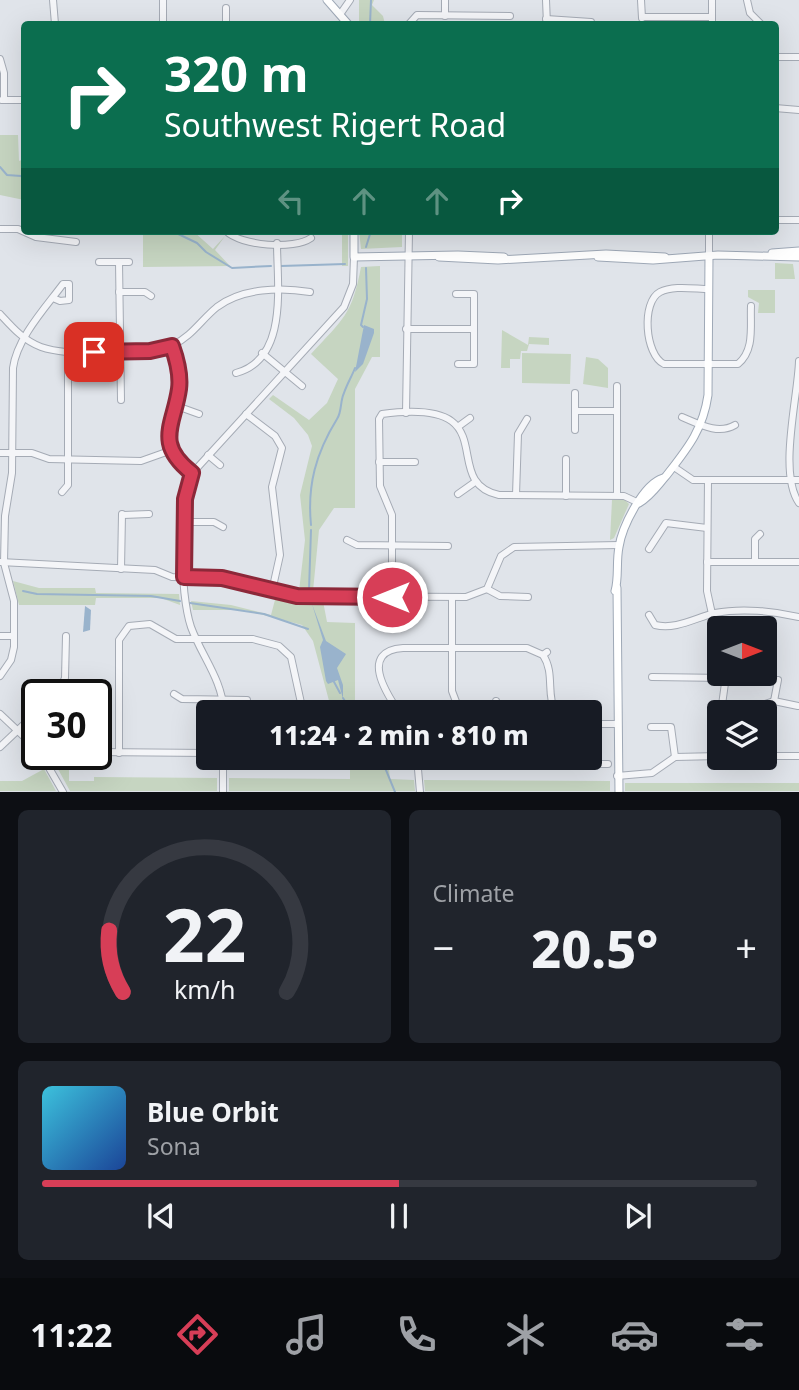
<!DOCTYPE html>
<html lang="en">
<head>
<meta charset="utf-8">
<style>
  body { margin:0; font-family:"Noto Sans",sans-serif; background:#20242c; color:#f1f3f6; height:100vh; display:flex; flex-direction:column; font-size:26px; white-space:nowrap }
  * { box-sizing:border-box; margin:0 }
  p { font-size:23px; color:#9ea1a6 }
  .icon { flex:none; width:38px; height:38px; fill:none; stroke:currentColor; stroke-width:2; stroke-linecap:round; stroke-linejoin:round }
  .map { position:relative; height:792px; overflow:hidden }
  .sheet { display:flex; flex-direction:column; gap:18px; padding:18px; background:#0d0f14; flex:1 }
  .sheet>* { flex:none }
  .hud { position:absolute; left:21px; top:21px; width:758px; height:214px; border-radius:7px; box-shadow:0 7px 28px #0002; background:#0b6e4f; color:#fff; overflow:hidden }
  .needle { width:46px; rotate:90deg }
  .tools { position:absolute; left:707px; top:616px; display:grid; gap:14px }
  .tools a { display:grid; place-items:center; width:70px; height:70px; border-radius:7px; background:#171b24; box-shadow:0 7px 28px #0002; font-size:35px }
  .speed { position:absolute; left:21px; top:679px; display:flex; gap:14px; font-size:35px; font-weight:700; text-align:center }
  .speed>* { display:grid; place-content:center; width:91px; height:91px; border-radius:50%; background:#171b24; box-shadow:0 7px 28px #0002; line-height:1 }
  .speed .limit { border:4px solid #111; border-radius:10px; background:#fff; color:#111 }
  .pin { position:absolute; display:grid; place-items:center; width:60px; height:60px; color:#fff; margin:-30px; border-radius:14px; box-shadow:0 4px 10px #0006 }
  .me { position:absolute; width:77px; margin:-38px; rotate:270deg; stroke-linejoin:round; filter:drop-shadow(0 0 5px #0008) }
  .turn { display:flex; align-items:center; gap:24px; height:147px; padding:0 28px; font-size:32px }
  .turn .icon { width:91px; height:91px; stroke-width:2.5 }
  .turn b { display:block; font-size:49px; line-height:60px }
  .lanes { display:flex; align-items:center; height:66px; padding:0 28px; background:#0003; justify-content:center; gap:35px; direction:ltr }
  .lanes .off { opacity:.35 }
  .big { font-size:52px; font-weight:800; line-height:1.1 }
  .sheet .tile { flex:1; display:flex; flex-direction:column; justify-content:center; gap:10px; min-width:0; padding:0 24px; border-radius:10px; background:#20242c }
  .sheet .dial { align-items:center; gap:0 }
  .dial svg { height:182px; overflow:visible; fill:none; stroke:#363941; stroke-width:7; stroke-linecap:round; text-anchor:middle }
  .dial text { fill:#f1f3f6; stroke:none }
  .song { display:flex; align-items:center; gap:21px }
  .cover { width:84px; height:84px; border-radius:10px; background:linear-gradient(135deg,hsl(190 70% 55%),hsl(220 70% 35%)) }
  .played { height:7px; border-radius:4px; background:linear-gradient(90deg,#d73e57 50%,#363941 50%) }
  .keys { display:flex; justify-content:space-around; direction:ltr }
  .heat { display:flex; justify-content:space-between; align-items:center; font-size:38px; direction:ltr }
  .sheet .tiles { flex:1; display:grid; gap:18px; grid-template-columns:1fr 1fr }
  .tile:last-child { grid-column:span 2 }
  .trip { position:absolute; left:196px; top:700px; width:406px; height:70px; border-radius:7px; background:#171b24; box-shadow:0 7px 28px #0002; font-weight:800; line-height:70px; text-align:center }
  .menu { display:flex; height:112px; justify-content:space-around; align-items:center; background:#090b0e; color:#9ea1a6 }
  .menu .icon { width:49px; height:49px }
  .menu .active { color:#d73e57 }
  .menu b { font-size:32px; color:#f1f3f6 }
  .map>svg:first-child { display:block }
</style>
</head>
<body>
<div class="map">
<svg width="799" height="792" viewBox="0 0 799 792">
  <rect width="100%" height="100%" fill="#e0e4ea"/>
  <g fill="#c6d5c1">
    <polygon points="359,0 374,0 372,5 383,16 385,24 359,24"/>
    <polygon points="0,135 18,135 19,161 24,159 24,200 0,195"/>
    <polygon points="140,231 193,231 213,249 225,236 215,250 230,266 143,267 143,233"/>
    <rect x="342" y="231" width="6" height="35"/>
    <polygon points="359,231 402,231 402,247 361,249"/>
    <polygon points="775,263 793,264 795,279 775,279"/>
    <path d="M380 266V357H372L355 389V508H334L319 530 313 591H299L305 540 300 495 312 446 308 435 294 418 269 399 273 395 309 420 327 403 338 379 311 354C343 319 352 315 361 267Z"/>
    <polygon points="748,290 775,290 775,313 758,313 759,303 748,297"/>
    <polygon points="502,330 528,345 529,337 549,338 549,345 529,344 527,351 521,351 520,359 510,359 510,368 501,368"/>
    <polygon points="522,353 571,354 570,384 522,383"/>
    <polygon points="586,357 598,359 608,368 608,388 583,384"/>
    <polygon points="612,500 625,500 629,504 614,538 610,540"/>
    <polygon points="13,581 39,588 95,588 96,593 179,594 180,605 161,598 96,598 95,605 19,605"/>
    <polygon points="276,596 323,601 327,622 355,623 355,701 363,712 332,712 313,641 302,625 244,610 193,610 191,601 231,605 271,615"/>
    <polygon points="350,758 388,758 390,779 414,780 415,791 229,791 229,778 350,779"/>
    <polygon points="69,760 69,781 94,781 94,777 217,778 217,791 70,791 58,769"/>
    <polygon points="44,769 56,791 0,791 0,781 22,781"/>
    <polygon points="424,780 610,781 610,791 425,791"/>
    <rect x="625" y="783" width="174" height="8"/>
  </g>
  <g fill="#99b3cc">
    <polygon points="364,325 374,329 374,333 363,364 355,372"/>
    <polygon points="312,604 326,641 346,654 337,668 343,685 343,699 338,680 328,684 326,681 320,647 323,640"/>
    <polygon points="85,606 91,610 90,630 83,632"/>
  </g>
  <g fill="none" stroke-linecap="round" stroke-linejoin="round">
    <g stroke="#99b3cc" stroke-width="2">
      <polyline points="370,24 371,0"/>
      <polyline points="0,167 7,175 21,176 24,180"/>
      <polyline points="172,231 197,243 206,252 232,268 271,266"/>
      <polyline points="366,247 371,231"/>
      <polyline points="281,266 345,264"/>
      <polyline points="363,327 361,325 367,299 366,268"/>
      <path d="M311 525C307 485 316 453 337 419 342 412 340 401 344 393 347 384 352 376 355 368"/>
      <polyline points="309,590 311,530"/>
      <polyline points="23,591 37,594 151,596 180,601"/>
      <polyline points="190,603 264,614 308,629"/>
      <polyline points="333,680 340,693"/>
      <polyline points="343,698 352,712"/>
      <polyline points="381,758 395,792"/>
    </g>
    <defs>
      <g id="minor">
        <polyline points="53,0 55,24"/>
        <polyline points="163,0 163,24"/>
        <polyline points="546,0 547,24"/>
        <polyline points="641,0 642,18"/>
        <polyline points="712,0 712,24"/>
        <polyline points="747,0 750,13 761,24"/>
        <polyline points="226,8 226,24"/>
        <polyline points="341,13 350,0"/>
        <polyline points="445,16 445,0"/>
        <polyline points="644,17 712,17"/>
        <polyline points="546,19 591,22 591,24"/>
        <polyline points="409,24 417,15 510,16"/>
        <polyline points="775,57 799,57"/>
        <polyline points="0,59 4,73 4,100"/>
        <polyline points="2,100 24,100"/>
        <polyline points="775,108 799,110"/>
        <polyline points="775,220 799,220"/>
        <polyline points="0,229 18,229 36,237 76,242"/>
        <path d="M226 231C241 246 294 250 311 238"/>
        <polyline points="709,256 709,231"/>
        <polyline points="99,262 129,262"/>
        <polyline points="119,262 121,400"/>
        <path d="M709 289C695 289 673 285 660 292 641 302 645 355 664 364H738C755 350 750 326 751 306"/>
        <polyline points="119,292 145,292 151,296"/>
        <polyline points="456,294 474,294 474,364 458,364"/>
        <path d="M0 314C12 327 24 341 41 347 67 356 149 357 173 345 192 336 201 320 217 307 242 288 281 287 310 292"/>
        <polyline points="406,329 474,329"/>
        <path d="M172 346C177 360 181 374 179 389 174 425 154 444 193 473"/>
        <polyline points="262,353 302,386"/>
        <path d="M799 361C798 397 778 473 799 503"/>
        <path d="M236 373C289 359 277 284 277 243"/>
        <polyline points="575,393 575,430"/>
        <polyline points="174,405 199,414"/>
        <polyline points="575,411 617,411"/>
        <polyline points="406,413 409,231"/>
        <polyline points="246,414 275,436 282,448 272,487 280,555 272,591"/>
        <path d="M682 417C699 424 718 435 735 425"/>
        <polyline points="459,426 470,418"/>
        <polyline points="0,453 32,453 49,459 141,461 172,450"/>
        <polyline points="208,455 220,465"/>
        <polyline points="566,459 566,496"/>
        <polyline points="379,462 415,462"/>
        <polyline points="674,467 693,480 799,480"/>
        <polyline points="708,480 707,591 712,614 721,628"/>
        <polyline points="62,492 68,485 68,352"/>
        <polyline points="458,494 475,482"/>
        <polyline points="516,495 518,434 527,419"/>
        <polyline points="617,495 617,386"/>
        <polyline points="123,515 149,514"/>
        <polyline points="185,522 214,522 223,527"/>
        <polyline points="347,540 357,545 448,546"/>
        <polyline points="649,549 666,523 707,528"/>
        <polyline points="0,562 155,570 172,577 222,578 297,596 466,597 487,589 501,556 514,547 619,545"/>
        <polyline points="707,562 799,562"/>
        <polyline points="755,562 755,539 760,534"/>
        <polyline points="121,569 122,514"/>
        <polyline points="487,589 500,596 528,597"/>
        <path d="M392 597V515L380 486 379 419 382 414C510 397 436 481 499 495L624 496 639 503"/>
        <polyline points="452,597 452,691 460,712"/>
        <path d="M649 615 655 625C676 630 695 618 715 613 741 608 774 611 799 617"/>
        <polyline points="0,636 14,636"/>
        <path d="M547 652 543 655C555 673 546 694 555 712"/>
        <path d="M0 676 11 660 14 647V601L4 563 5 516 12 473 13 368C17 338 46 307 63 284H69V300L60 301 53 298"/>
        <polyline points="652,677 726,678"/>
        <polyline points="174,694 182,699 247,700"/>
        <polyline points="57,695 65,678 66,636"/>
        <polyline points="774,701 798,706"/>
        <polyline points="774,701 778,680"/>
        <polyline points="721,706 759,706 774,701"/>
        <path d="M224 712C222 679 202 657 191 627 180 595 176 494 197 468L344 307 353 284 354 257"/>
        <path d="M399 712C386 693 359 651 403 648H527L543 655"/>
        <polyline points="495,712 496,701"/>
        <polyline points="721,712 726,676"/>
        <polyline points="0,714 37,749"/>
        <polyline points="590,724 617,724"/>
        <polyline points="651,727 671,727 675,757"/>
        <polyline points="0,747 37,712"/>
        <polyline points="96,752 208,753"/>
        <polyline points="119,753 119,640 129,626 150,624 176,639 253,639 279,646 291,657 303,712"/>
        <polyline points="41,754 63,792"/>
        <polyline points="765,756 799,756"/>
        <polyline points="417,758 420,792"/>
        <polyline points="575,758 584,764 608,764"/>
        <polyline points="48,765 75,754"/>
        <polyline points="562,765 573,758"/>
        <polyline points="617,776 652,773 675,757 719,756"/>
        <polyline points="223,792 223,758"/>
      </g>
      <g id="major">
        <polyline points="327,0 348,24"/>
        <polyline points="354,231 354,257 458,255 504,257"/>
        <polyline points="772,253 799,251"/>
        <polyline points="439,257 498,260 606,254 665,257"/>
        <polyline points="598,257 653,260 718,255 799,257"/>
        <path d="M639 503C651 496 658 485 666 476 687 449 703 430 708 395L709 256"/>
        <polyline points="617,588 619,792"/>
        <path d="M615 591C619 578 616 561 619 547 622 527 643 484 663 478"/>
      </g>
    </defs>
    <use href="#minor" stroke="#a5abb5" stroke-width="8"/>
    <use href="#major" stroke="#9fa9b7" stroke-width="9"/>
    <use href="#minor" stroke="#f4f5f8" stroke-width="6"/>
    <use href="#major" stroke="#fff" stroke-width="7"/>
  </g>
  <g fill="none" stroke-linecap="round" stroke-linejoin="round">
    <defs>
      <path id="route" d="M94 352 150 351 172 346C177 360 181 374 179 389 174 425 154 443 192 473L185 499 184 577 222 578 297 596 392 597"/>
    </defs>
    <use href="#route" stroke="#8c2839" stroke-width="18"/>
    <use href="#route" stroke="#d73e57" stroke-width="12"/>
  </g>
</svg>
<div class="tools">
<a><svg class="needle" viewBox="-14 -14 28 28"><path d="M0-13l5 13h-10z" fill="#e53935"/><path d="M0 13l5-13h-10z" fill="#9ea1a6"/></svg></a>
<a><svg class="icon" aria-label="layers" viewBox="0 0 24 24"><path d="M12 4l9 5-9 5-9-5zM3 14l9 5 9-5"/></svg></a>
</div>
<div class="speed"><div class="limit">30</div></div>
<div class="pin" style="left:94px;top:352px;background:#d93025"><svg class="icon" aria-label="arrive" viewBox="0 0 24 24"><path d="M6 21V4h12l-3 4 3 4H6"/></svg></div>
<svg class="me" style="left:392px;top:597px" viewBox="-20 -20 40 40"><circle r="17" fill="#d73e57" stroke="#fff" stroke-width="3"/><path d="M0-11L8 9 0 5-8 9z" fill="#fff"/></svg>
<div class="trip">11:24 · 2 min · 810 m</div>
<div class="hud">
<div class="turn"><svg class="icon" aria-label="right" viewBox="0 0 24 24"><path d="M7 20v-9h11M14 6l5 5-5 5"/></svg><div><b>320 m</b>Southwest Rigert Road</div></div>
<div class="lanes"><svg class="icon off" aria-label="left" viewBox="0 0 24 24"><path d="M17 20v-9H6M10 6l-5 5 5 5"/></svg><svg class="icon off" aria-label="ahead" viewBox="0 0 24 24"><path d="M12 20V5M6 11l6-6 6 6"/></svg><svg class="icon off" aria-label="ahead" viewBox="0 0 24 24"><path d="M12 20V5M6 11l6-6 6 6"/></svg><svg class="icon" aria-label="right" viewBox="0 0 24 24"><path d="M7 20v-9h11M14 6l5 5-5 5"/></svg></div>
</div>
</div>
<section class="sheet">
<div class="tiles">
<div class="tile dial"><svg viewBox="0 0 100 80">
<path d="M14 69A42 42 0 1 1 86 69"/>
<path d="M14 69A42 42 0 0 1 8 42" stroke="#d73e57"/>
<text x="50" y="56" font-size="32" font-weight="700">22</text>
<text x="50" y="72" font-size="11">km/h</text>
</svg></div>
<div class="tile"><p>Climate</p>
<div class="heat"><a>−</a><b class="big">20.5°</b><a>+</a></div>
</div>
<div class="tile">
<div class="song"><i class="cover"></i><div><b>Blue Orbit</b><p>Sona</p></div></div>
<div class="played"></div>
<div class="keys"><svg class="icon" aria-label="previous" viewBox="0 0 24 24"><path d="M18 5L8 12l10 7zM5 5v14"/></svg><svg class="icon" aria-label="pause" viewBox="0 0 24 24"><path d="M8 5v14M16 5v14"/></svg><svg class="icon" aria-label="next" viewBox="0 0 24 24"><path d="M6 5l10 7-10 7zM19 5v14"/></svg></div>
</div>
</div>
</section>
<nav class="menu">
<b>11:22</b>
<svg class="icon active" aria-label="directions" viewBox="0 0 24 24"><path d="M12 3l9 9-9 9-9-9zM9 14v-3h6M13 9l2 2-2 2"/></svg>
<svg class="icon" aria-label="music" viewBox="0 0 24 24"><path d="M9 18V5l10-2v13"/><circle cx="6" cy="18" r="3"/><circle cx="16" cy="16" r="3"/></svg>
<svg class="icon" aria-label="phone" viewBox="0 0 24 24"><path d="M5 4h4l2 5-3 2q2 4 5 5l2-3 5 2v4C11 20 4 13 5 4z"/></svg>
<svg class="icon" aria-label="climate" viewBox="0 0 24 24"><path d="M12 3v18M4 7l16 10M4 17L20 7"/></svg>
<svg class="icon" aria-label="car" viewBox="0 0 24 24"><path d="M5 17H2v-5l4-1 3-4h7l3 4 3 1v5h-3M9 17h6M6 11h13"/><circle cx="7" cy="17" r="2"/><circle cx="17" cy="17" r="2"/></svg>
<svg class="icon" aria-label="filters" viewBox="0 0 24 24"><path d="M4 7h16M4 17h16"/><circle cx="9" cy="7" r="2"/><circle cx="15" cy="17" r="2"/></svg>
</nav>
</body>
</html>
